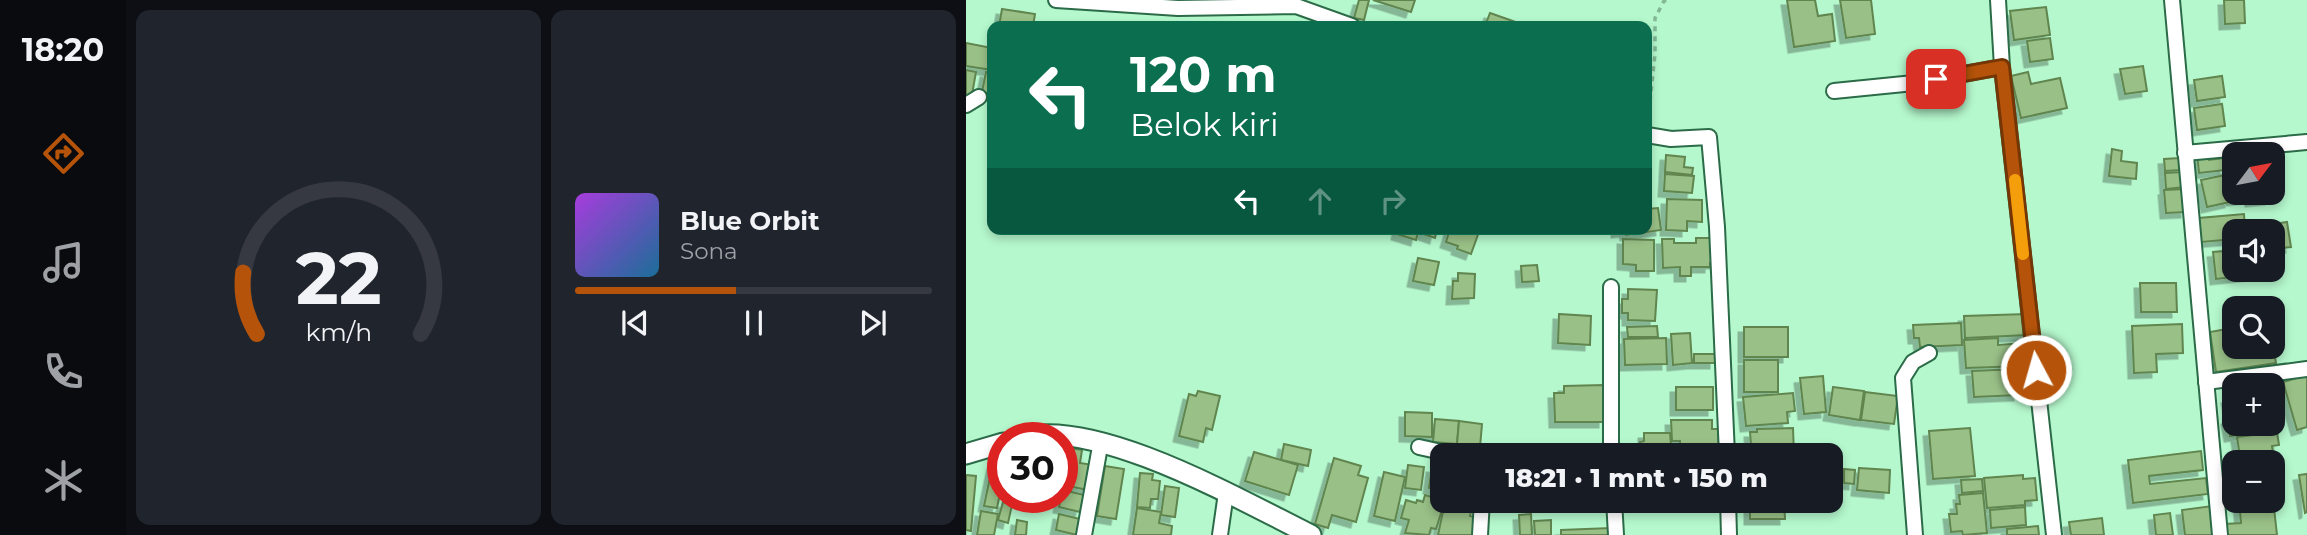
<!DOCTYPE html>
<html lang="id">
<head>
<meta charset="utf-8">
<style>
  body { margin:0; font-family:Montserrat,sans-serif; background:#20242c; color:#f1f3f6; height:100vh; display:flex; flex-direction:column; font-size:26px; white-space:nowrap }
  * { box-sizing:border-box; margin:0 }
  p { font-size:23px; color:#9ea1a6 }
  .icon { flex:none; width:38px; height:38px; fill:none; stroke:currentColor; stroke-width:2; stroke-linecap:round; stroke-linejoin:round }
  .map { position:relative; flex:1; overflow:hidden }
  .sheet { display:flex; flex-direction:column; gap:10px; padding:10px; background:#0d0f14; width:840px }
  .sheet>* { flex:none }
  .top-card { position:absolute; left:21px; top:21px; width:665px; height:214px; border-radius:14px; box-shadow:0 4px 10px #0003; background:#0b6e4f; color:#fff; overflow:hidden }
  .needle { width:46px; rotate:58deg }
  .fabs { position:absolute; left:1256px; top:142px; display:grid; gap:14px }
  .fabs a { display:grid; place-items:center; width:63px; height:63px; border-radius:14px; background:#171b24; box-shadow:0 4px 10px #0003; font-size:35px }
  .speed { position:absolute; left:21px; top:422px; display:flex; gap:14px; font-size:35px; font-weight:700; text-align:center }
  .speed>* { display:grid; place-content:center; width:91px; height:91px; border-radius:50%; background:#171b24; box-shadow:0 4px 10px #0003; line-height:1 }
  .speed .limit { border:10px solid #d22; background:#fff; color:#111 }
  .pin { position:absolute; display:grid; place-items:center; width:60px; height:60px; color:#fff; margin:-30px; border-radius:14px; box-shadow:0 4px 10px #0006 }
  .me { position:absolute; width:77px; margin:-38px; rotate:354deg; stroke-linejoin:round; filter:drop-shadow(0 0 5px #0008) }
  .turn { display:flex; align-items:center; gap:24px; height:147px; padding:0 28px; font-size:32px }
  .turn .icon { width:91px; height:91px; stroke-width:2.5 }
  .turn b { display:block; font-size:49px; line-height:60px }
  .lanes { display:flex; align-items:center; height:66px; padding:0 28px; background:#0003; justify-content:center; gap:35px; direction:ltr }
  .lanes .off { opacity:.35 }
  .sheet .card { flex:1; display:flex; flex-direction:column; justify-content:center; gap:10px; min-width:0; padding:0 24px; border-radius:14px; background:#20242c }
  .sheet .dial { align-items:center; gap:0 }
  .dial svg { height:182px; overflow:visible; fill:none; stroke:#363941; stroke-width:7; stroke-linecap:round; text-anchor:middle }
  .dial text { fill:#f1f3f6; stroke:none }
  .song { display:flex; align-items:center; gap:21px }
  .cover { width:84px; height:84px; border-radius:10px; background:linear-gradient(135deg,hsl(280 70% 55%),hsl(200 70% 35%)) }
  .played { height:7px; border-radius:4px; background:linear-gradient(90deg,#b45309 45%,#363941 45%) }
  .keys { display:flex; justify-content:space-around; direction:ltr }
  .sheet .tiles { flex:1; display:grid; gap:10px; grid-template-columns:repeat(2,1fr) }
  .trip { position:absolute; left:464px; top:443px; width:413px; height:70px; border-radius:14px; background:#171b24; box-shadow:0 4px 10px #0003; font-weight:800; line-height:70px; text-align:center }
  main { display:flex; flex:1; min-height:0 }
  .dock { display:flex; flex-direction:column; width:126px; justify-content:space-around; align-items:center; background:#090b0e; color:#9ea1a6 }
  .dock .icon { width:49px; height:49px }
  .dock .active { color:#b45309 }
  .dock b { font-size:32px; color:#f1f3f6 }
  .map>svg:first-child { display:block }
</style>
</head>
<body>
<main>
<nav class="dock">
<b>18:20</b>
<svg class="icon active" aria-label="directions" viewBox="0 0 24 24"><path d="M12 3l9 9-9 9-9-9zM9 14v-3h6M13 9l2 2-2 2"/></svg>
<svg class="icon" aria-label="music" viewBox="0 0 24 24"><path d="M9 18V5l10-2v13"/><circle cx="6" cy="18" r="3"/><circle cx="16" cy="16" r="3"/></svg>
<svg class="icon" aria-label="phone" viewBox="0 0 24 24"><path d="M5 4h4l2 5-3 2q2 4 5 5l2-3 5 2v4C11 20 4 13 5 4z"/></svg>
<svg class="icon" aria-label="climate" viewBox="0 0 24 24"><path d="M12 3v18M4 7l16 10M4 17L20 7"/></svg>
</nav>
<section class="sheet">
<div class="tiles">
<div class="card dial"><svg viewBox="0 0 100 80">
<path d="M14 69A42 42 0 1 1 86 69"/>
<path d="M14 69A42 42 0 0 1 8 42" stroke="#b45309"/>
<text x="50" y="56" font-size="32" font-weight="700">22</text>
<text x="50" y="72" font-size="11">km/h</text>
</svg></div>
<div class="card">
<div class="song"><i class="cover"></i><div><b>Blue Orbit</b><p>Sona</p></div></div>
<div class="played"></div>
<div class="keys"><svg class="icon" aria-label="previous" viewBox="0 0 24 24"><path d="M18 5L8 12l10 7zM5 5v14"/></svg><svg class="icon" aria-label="pause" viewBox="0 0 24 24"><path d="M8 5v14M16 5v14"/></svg><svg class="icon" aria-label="next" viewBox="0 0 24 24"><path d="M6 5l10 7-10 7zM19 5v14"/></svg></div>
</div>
</div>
</section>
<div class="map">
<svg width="1341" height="535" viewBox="0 0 1341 535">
  <defs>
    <filter id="shadow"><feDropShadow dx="-5.5" dy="5.5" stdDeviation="0" flood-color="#0004"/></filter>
  </defs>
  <rect width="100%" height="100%" fill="#b5f8cd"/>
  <g fill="#99c087" stroke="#61854f" stroke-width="2" filter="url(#shadow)">
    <polygon points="393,0 403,0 398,20 388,18"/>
    <polygon points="407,0 449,0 445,12"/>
    <polygon points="821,0 849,0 852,16 866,14 869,41 828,47"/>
    <polygon points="874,0 905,0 909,34 880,38"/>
    <polygon points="1258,0 1278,0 1279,23 1259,24"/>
    <polygon points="1080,7 1084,35 1048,40 1044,11"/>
    <polygon points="36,9 69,14 67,26 33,26"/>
    <polygon points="524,13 561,26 519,26"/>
    <polygon points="1084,38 1087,59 1064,62 1061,41"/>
    <polygon points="0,43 26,48 26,70 0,66"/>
    <polygon points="1177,66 1181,91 1159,94 1154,69"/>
    <polygon points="0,70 10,72 5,100 0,99"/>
    <polygon points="20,72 26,73 26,94 16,92"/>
    <polygon points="1062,72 1065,84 1094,78 1101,108 1055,118 1045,76"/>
    <polygon points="1256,76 1259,97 1231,101 1228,80"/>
    <polygon points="1256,104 1259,126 1231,130 1228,108"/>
    <polygon points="1146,149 1156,151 1155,161 1171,163 1170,179 1143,176"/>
    <polygon points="1242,152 1243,160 1258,158 1259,170 1233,173 1231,153"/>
    <polygon points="700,155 719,157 718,167 727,168 726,175 699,172"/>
    <polygon points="1214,158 1215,170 1199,171 1198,159"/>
    <polygon points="1269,168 1269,192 1282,192 1283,198 1266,200 1261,169"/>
    <polygon points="1217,172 1219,187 1200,189 1199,173"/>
    <polygon points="699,174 728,176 726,193 698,191"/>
    <polygon points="1259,175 1264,202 1241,207 1235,180"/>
    <polygon points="1219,189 1220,212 1200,213 1198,190"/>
    <polygon points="1283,192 1303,192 1304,199 1285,201"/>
    <polygon points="701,199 736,200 736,222 721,221 721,231 700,230"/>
    <polygon points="692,208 695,230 660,235 659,231 651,232 651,229 681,229 681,209"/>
    <polygon points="1278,214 1279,231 1269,231 1269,239 1235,242 1233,218"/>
    <polygon points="1321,222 1325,247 1307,249 1307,231 1295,231 1295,226"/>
    <polygon points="432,229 471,229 469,238 452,232 450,240 431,234"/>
    <polygon points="484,229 514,229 505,254 491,249 492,246 480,242"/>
    <polygon points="730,238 750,238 750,263 744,263 744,267 725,267 725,276 714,276 714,267 697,268 696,239 708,239 708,243 730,243"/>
    <polygon points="657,239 688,240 688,271 670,271 670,265 657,264"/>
    <polygon points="1269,250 1269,270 1295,270 1295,274 1250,279 1247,252"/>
    <polygon points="452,258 473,262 468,285 447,281"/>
    <polygon points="571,265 573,281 556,282 555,266"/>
    <polygon points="492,273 509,274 508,298 486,299 487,281 492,281"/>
    <polygon points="1174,283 1210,283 1211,312 1175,312"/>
    <polygon points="662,289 691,290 689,321 662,320 662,313 656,313 656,299 662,299"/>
    <polygon points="593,314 625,316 624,345 592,343"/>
    <polygon points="1061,314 1062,335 999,338 998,316"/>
    <polygon points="995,323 996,345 954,347 953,338 948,338 947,325"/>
    <polygon points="1216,324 1217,353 1190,354 1191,372 1168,373 1166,326"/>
    <polygon points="1269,325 1269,346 1307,346 1310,363 1250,372 1244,332 1261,329 1260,326"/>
    <polygon points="691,326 692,337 662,337 661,327"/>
    <rect x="778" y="327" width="44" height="30"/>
    <polygon points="724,333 726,363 707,365 705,334"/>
    <polygon points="700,338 701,364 659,365 658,339"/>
    <polygon points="1032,338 1032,345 1057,343 1058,366 1000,368 998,340"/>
    <rect x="728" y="354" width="21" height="9"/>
    <rect x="778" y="360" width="34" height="32"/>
    <polygon points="1052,369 1053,395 1008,397 1006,371"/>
    <polygon points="1341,375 1341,427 1331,430 1317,382"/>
    <polygon points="857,376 860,412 838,414 834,378"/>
    <polygon points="638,385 638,422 589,422 588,393 598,393 598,386"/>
    <rect x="710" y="387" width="37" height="23"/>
    <polygon points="867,387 898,391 894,420 863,415"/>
    <polygon points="232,391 254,396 246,430 240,428 237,442 213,436 223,394 230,396"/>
    <polygon points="899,392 932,396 928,424 895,420"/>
    <polygon points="827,393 829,411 821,412 822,423 780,426 777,397"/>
    <polygon points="1269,397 1269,424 1307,424 1308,429 1264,436 1261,419 1265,418 1261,398"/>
    <polygon points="439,412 466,413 466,437 439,436"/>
    <polygon points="469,419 493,421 491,444 467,442"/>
    <polygon points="705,420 746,420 746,429 752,429 753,446 746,446 746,455 714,455 714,441 706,441"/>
    <polygon points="493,421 516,424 514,447 491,444"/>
    <polygon points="827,428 828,455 791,455 791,445 785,445 784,432 791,432 791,429"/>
    <polygon points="1004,428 1009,476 967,479 963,431"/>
    <polygon points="1311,432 1313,445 1306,446 1307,453 1274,457 1271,437"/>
    <polygon points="678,433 704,433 705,445 691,445 691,448 674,449 674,442 678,441"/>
    <polygon points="318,444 345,450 342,466 315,460"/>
    <polygon points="104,448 116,450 114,463 127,465 122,490 97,485"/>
    <polygon points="1235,451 1237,470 1183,476 1184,484 1240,478 1242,494 1167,503 1162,460"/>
    <polygon points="288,452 332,465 323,495 279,481"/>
    <polygon points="1307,454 1310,479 1307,480 1307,462 1269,462 1269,485 1260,487 1257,461"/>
    <polygon points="368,458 395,466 392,475 402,478 390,522 366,515 362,528 349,524"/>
    <polygon points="27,463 37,465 37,479 31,508 18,506"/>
    <polygon points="442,465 458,467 455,490 439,488"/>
    <polygon points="139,466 158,469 150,519 131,516"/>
    <polygon points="466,467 476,468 476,490 463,488"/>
    <polygon points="893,468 924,470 923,493 891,490"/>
    <polygon points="878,469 889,470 888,484 878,483"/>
    <polygon points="418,472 439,477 429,521 408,516"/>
    <polygon points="174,473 187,474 186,480 194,481 192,499 185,499 184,508 171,507"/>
    <polygon points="1341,474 1341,512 1339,513 1333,475"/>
    <polygon points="0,475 10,476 5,531 0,530"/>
    <polygon points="1057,475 1057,479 1069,478 1071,500 1059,501 1059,505 1021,508 1018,478"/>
    <polygon points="1016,479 1017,491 996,493 995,480"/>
    <polygon points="199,486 213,488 209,517 195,515"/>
    <polygon points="97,490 118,495 114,512 93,507"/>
    <polygon points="1017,493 1021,533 997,535 996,531 985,532 983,514 991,514 990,504 994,504 993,495"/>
    <polygon points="459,495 475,500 472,509 476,510 470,529 465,528 463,535 439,533 443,520 435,518 440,500 450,503 451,500 457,502"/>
    <polygon points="1307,499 1311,535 1259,535 1259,524 1275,523 1273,501"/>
    <polygon points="784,500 818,500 819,519 784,519"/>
    <polygon points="37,502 46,505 42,523 32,520"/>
    <polygon points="479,502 506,508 504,516 513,518 509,535 472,535"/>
    <polygon points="1246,506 1250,535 1219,535 1216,510"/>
    <polygon points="1059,507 1060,525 1025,528 1024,510"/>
    <polygon points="171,508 195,512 193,523 206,526 205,535 167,535"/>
    <polygon points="15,511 32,514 28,535 11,535"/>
    <polygon points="1204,513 1207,535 1190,535 1188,515"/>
    <polygon points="93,514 114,519 111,535 90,530"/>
    <polygon points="565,514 566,535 554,535 553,515"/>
    <polygon points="1136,518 1138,535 1105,535 1103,522"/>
    <polygon points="51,520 61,522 60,535 49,535"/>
    <polygon points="585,520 585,535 569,535 568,521"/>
    <polygon points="1072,526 1073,535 1041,535 1041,529"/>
    <polygon points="645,528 646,535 595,535 595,530"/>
  </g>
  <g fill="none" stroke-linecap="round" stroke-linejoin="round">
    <defs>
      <g id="minor">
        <polyline points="90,0 212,8 330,6 386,26"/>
        <polyline points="1032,0 1036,67 1088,535"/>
        <polyline points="1206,0 1254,535"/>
        <polyline points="868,91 948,83 1036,67"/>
        <polyline points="0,105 13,97"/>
        <polyline points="681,135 705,139 743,137 751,227 761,455"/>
        <polyline points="1219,153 1341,142"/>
        <polyline points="645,287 645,455"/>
        <polyline points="1240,382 1341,369"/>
        <polyline points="453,447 489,455"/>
        <polyline points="648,500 650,535"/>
        <polyline points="762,500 763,535"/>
        <polyline points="118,535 135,441"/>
        <polyline points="254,535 260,493"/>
        <polyline points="514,535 516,500"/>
        <polyline points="949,535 937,378 947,362 963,353"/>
      </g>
      <g id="secondary">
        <path d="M56 438C130 417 276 501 345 535"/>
        <polyline points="0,454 37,443"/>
      </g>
    </defs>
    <use href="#minor" stroke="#2b6b47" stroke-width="18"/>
    <use href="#secondary" stroke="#2b6b47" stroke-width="23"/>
    <polyline stroke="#81b795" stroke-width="3.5" stroke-dasharray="5 5" stroke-linecap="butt" points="682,121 689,54 689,18 698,1 702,0"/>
    <use href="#minor" stroke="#fff" stroke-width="14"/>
    <use href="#secondary" stroke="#fff" stroke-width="19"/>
  </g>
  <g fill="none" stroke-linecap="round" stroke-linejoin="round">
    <defs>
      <polyline id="route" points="970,79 1036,67 1070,370"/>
    </defs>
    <use href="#route" stroke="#753606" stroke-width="18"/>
    <use href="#route" stroke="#b45309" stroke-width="12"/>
    <polyline stroke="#f59e0b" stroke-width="12" points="1049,180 1057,254"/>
  </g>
</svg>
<div class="fabs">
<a><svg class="needle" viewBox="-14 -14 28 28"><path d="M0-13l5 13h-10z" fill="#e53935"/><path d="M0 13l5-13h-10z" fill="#9ea1a6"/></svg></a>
<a><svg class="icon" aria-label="sound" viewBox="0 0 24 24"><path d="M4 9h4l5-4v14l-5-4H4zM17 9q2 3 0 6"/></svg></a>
<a><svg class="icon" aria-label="search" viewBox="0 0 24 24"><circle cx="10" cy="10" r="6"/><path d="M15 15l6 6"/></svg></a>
<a>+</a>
<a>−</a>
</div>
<div class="speed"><div class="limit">30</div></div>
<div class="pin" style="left:970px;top:79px;background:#d93025"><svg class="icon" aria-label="arrive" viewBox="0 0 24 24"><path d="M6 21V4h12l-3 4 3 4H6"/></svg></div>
<svg class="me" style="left:1070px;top:370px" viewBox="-20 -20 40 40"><circle r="17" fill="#b45309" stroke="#fff" stroke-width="3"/><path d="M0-11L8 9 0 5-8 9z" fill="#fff"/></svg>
<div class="trip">18:21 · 1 mnt · 150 m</div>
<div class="top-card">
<div class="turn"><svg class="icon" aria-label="left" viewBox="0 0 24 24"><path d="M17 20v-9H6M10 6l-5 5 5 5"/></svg><div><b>120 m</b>Belok kiri</div></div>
<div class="lanes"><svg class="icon" aria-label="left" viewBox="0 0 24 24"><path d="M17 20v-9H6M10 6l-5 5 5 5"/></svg><svg class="icon off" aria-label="ahead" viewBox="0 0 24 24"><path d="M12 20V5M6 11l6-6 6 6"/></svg><svg class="icon off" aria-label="right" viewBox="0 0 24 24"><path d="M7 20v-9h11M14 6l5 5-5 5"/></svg></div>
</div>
</div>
</main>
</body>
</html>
